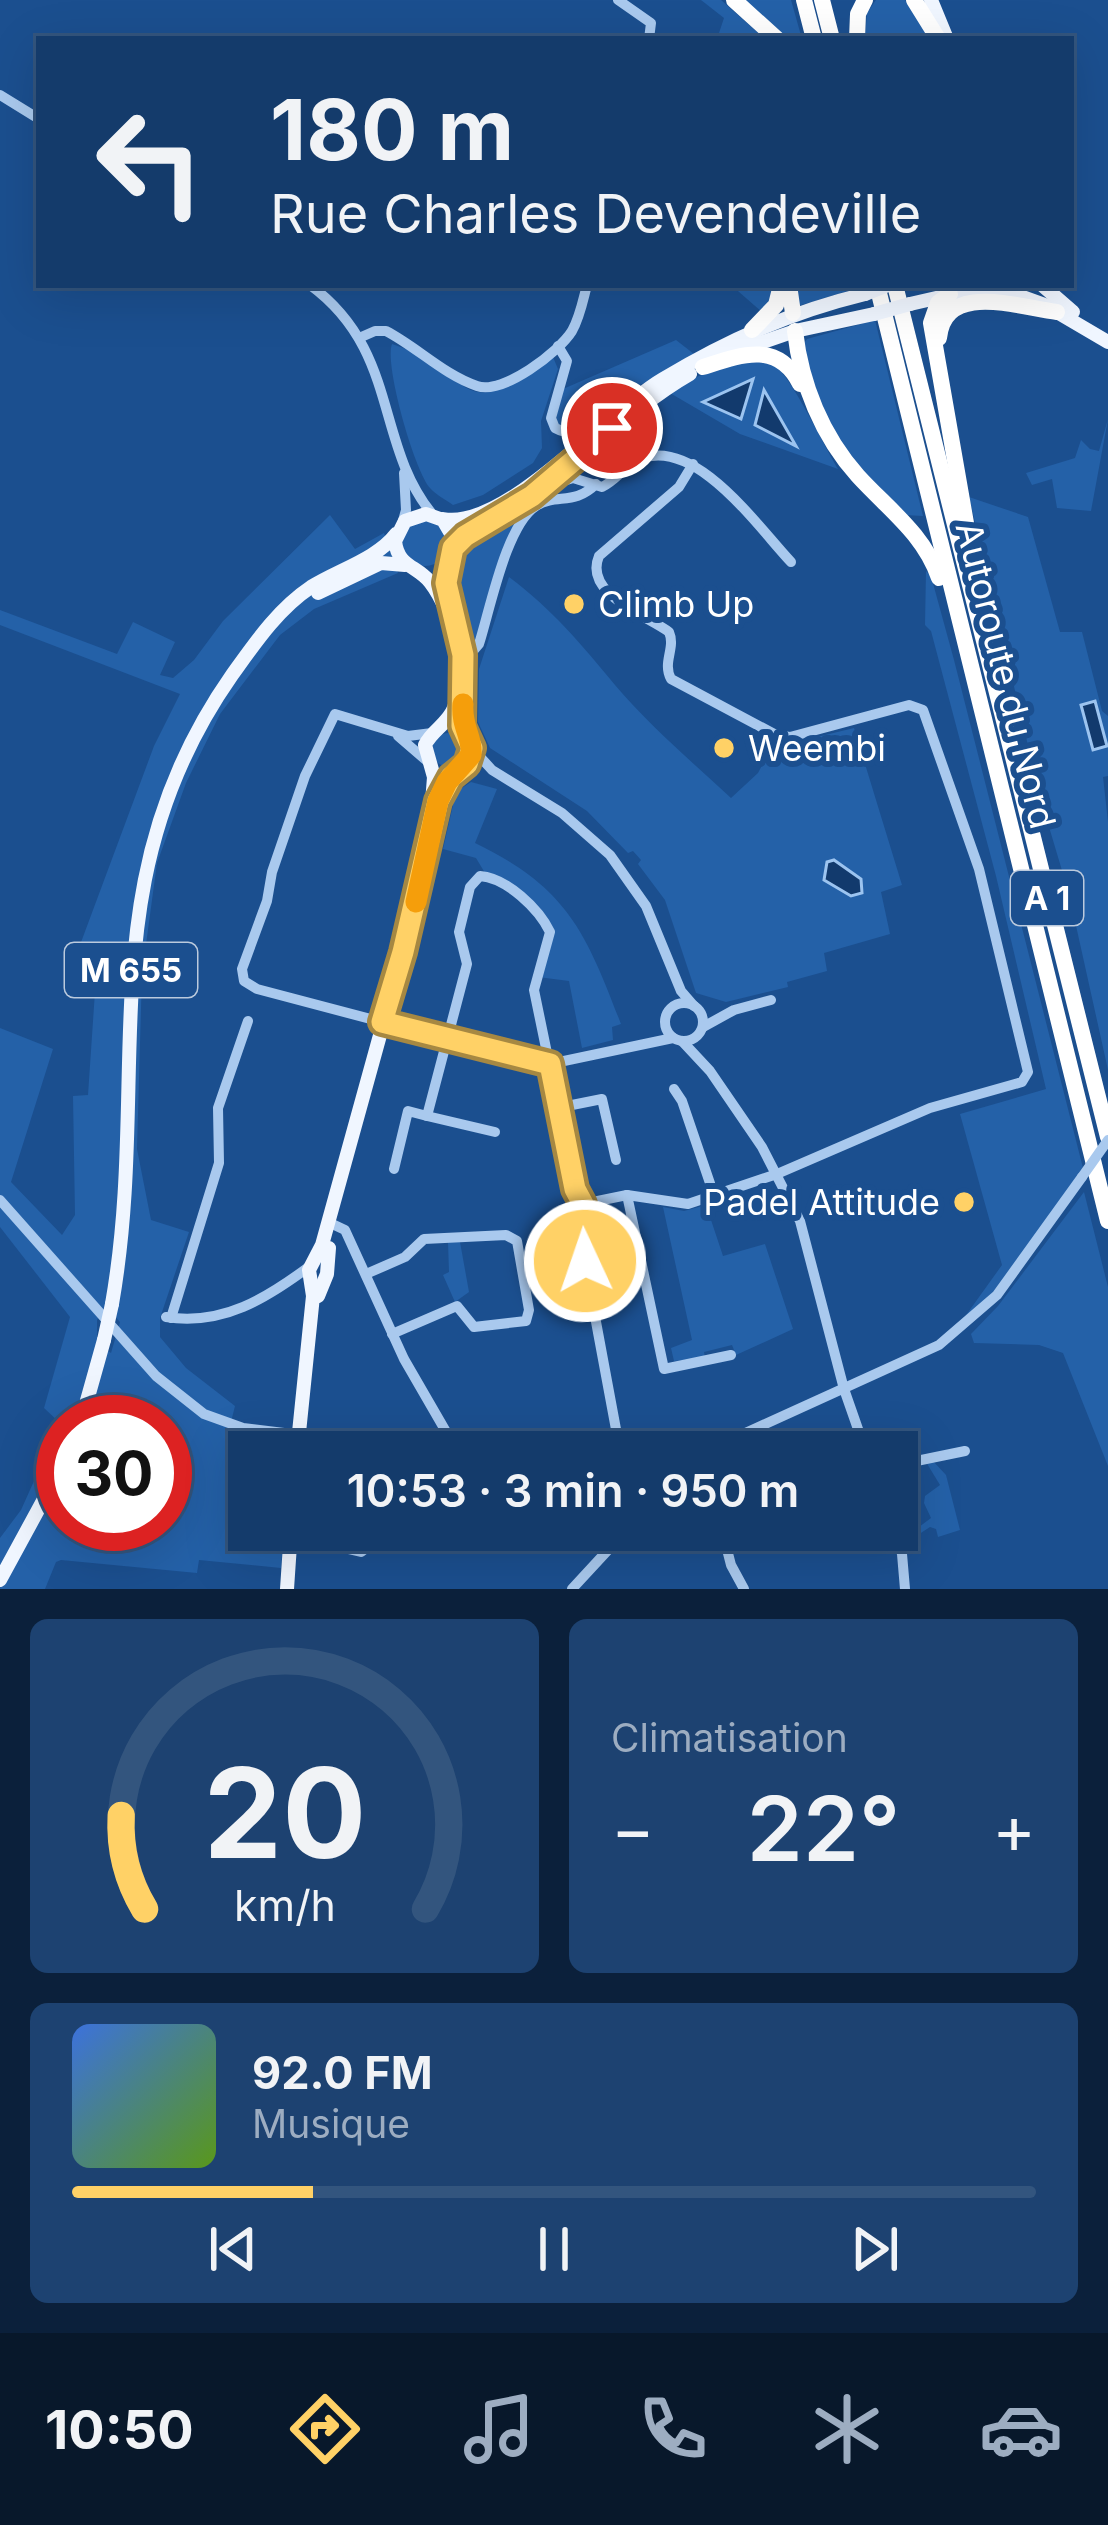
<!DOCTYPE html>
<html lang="fr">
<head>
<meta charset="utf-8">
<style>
  body { margin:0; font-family:Inter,sans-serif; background:#1d4271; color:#f1f3f6; height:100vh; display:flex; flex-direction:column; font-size:45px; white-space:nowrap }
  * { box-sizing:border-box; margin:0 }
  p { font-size:39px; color:#9dadc1 }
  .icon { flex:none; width:66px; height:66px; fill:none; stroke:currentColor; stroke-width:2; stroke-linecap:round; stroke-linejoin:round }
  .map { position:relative; height:1589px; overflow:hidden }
  .panel { display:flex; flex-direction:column; gap:30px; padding:30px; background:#0b203b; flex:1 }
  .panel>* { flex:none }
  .hud { position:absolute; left:36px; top:36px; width:1038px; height:252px; border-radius:0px; box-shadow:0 12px 48px #0002,0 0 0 3px #33557e; background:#143b6b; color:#f1f3f6; overflow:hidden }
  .speed { position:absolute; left:36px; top:1395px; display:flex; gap:24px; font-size:60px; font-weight:700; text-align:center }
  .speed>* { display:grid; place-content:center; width:156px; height:156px; border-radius:50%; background:#143b6b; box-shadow:0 12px 48px #0002,0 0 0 3px #33557e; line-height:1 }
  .speed .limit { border:18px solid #d22; background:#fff; color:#111 }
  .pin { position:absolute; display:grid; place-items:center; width:102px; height:102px; color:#fff; margin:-51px; border:6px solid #fff; border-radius:50%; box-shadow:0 3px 12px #0007 }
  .me { position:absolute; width:132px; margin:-66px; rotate:357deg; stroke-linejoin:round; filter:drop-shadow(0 0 9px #0008) }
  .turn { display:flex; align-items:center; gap:42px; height:252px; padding:0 36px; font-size:54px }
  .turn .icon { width:156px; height:156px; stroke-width:2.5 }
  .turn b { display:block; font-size:84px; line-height:102px }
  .big { font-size:90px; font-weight:600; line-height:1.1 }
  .panel .card { flex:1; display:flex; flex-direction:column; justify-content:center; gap:18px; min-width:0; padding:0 42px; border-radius:18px; background:#1d4271 }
  .panel .dial { align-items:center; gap:0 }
  .dial svg { height:312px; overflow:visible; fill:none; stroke:#33557e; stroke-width:7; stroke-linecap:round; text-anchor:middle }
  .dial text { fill:#f1f3f6; stroke:none }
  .song { display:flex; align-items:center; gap:36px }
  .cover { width:144px; height:144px; border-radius:18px; background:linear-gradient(135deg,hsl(220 70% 55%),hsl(90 70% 35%)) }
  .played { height:12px; border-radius:6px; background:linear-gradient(90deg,#ffd166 25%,#33557e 25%) }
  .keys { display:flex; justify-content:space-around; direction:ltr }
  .heat { display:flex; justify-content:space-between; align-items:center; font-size:66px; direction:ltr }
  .panel .tiles { flex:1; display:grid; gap:30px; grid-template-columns:1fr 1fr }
  .card:last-child { grid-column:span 2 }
  .trip { position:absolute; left:228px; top:1431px; width:690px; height:120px; border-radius:0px; background:#143b6b; box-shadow:0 12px 48px #0002,0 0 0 3px #33557e; font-weight:600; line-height:120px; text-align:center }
  .tab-bar { display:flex; height:192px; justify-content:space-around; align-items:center; background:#08182b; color:#9dadc1 }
  .tab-bar .icon { width:84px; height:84px }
  .tab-bar .selected { color:#ffd166 }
  .tab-bar b { font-size:54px; color:#f1f3f6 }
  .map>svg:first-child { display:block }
</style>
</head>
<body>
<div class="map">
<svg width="1108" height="1589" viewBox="0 0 1108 1589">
  <rect width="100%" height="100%" fill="#1b4f8f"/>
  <g fill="#2461a8" fill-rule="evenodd">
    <polygon points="701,0 721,0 765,39 717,39 724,18"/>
    <polygon points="742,0 791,0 802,39 783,39"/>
    <polygon points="876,0 905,0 930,39 865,39 867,13"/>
    <polygon points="731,285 774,285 773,298 762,312"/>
    <polygon points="794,285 868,285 798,306"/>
    <path d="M875 320 923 516 905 515C845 452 822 432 804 343L807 339Z"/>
    <polygon points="676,340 694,354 632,390 574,430 557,425 556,410 563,389"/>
    <path d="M392 344C479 372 453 430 553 357L558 369 541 421 542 448 533 463 483 495 453 505C446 500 435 494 430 488 414 469 384 364 392 344Z"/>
    <path d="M742 359C750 359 764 358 771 362 788 370 825 447 838 469L740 434 670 393 694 378Z"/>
    <polygon points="1108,419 1091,511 1057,508 1052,479 1032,485 1026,473 1075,458 1081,440 1090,449 1099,451"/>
    <path d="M969 497 1028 517 1060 632H1082L1102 711 1108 716V776L1103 777 1108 822V1070L1069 894 1041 800ZM1095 701 1107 745 1094 749 1081 705Z"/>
    <path d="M524 511 472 647 458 579C470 532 487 535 524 511Z"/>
    <path d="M330 515 355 549 384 533 398 573 314 609 280 635 220 714 186 783 157 863 142 974 137 1149 151 1220 189 1232 160 1318V1337L186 1368 235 1406 228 1434 259 1438 258 1448 278 1452H249V1530H284L281 1568 199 1560 197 1573 61 1560 56 1562 45 1589H0V1538L21 1510 60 1423 44 1408 70 1317 0 1227V1028L53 1049 11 1182 62 1235 75 1215 73 1096 88 1095 97 962 77 953 154 746 180 694 0 625V610L117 654 133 622 175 642 160 675 173 678 194 660 223 621ZM105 1306 120 1322 111 1353 97 1342V1320ZM63 1422H165V1524H63Z"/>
    <circle cx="425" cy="543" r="23"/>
    <path d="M926 571 931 576 954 660 1083 1168C1047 1219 1014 1280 964 1318L1002 1265 960 1114 1046 1089 996 876 931 631 925 625Z"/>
    <path d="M509 577C552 609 582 645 615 685 650 726 692 762 731 798L758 773 774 742 788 744 854 728 902 885 881 892 890 934 824 953 827 971 787 982 788 987 726 1002 696 993 665 900 638 864 641 860 633 851 628 853 587 811 490 748 478 722 479 669Z"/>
    <circle cx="449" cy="750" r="17"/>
    <path d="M471 782 497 789 475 843C568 888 586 933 621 1024L612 1027 613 1040 582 1048 569 981 538 977 548 922 485 873 476 858 443 849 456 792Z"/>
    <polygon points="1084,1192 1108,1287 1108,1466 1063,1353 1039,1345 974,1343 971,1334 998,1306"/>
    <polygon points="706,1205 723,1256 765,1244 793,1329 736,1355 732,1345 704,1352 705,1358 674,1361 671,1348 692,1340 663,1207 684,1211"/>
    <polygon points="448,1242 460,1242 469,1292 455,1302 443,1275 449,1272"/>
    <polygon points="932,1460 946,1475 960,1530 938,1537 936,1529 930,1527 907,1542 903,1530 911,1533 931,1518 924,1503 925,1496 940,1485 926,1462"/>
  </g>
  <g fill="#123a6d" stroke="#9cc4f0" stroke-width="3">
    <polygon points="753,379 741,419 703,402"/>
    <polygon points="764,390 796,446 755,425"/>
    <polygon points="1095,701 1107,746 1093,750 1081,705"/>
    <polygon points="834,860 861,879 862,893 851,896 824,880 827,862"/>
  </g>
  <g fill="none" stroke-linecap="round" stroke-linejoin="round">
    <g stroke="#a9c9ee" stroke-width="10">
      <polyline points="618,0 651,23 649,39"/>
      <polyline points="0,95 39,119"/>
      <path d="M310 285C400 351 374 444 433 515"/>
      <path d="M359 338 375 331H386C417 347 444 375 477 386 503 395 559 352 572 331 580 317 583 300 587 285"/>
      <path d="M558 346 567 361 551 418 555 428C583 443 598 412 624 406"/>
      <path d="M554 484 573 478 602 487C617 480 625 465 640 459 696 437 757 526 791 562"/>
      <polyline points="402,524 406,510 404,473"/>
      <path d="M456 656 473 651 479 644C490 610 506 525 536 506 557 493 574 506 596 484"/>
      <polyline points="432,733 408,736 335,714 305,776 272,872 267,901 242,969 244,981 257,989 545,1065 673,1038"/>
      <polyline points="398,736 427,761"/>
      <polyline points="472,748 492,770 562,813 610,855 646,906 681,991 694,1006"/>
      <circle cx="684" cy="1022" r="19"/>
      <polyline points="703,1027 734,1010 771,1000"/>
      <polyline points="682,1041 710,1071 762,1147 800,1221 844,1389 866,1452"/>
      <polyline points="674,1089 682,1101 714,1195"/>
      <polyline points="557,1108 602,1099 616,1160"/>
      <polyline points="427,1116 495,1132"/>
      <path d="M394 1169 408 1111 427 1116 467 964 459 932 470 887 480 876C507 878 539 909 550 932L534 990 575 1189 583 1204 578 1225 618 1440"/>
      <polyline points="627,1195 664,1369 731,1355"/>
      <polyline points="0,1200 156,1376 204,1414 243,1428 439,1452"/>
      <path d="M583 1204 627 1195 688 1204 777 1174 930 1108 1022 1082 1028 1072 979 869 923 710 909 705 790 737 776 735 671 679C662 662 676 648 669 632 646 615 583 594 599 556L679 487 693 464"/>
      <polyline points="328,1222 345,1230 404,1359 452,1442 452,1452"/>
      <polyline points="366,1274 405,1257 424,1239 506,1235 517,1241 529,1310 526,1321 474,1327 457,1306 392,1334"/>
      <path d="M166 1317C223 1326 267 1298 310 1266"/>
      <polyline points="171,1318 219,1163 218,1108 248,1021"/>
      <polyline points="541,1452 643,1437 730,1440 939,1345 997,1295 1082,1177"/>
      <polyline points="897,1465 965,1451"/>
      <polyline points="722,1530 731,1565 744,1589"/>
      <polyline points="895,1530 902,1554 905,1589"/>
      <polyline points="322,1543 361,1552 369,1546 372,1530"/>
      <polyline points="572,1589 608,1550 616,1530"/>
    </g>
    <g stroke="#f0f6ff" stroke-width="14">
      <polyline points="931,0 947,39"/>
      <polyline points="1042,285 1073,312"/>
      <polyline points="910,304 971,290 1020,296 1045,305 1108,342"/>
      <polyline points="731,353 795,331 874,314"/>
      <path d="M443 519C505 531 608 411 663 379 728 340 791 312 865 294"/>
      <path d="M453 548C475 525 507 515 532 496 587 457 631 408 690 374"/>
      <polyline points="318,593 381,563 405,565"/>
      <polyline points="318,1296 327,1274 329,1248"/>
      <path d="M112 1304C152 1076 86 883 232 675 255 643 278 609 311 587 338 570 377 559 396 534"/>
      <polyline points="81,1422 104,1340"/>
      <path d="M297 1452 313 1296 309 1270 322 1245 403 952 430 828 447 782 467 764 472 752 462 720 461 645 446 583 453 537 443 520 426 514 405 521 395 541C398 567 416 565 430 582 453 612 467 672 454 708 448 724 432 730 425 745L434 777 430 828"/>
      <polyline points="0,1580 63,1464"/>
      <polyline points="287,1589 291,1530"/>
    </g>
    <g stroke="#fff" stroke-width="16">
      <polyline points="734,0 777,39"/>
      <polyline points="804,0 814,39"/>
      <polyline points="822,0 832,39"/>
      <polyline points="914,0 937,37"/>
      <polyline points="857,39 858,14 865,0"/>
      <polyline points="789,285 793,313"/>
      <polyline points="877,285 1108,1221"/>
      <polyline points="895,285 1108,1137"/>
      <polyline points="950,294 938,303 931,323 970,546"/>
      <polyline points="752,330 776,305 781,285"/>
      <path d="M795 331C801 384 822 436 858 476 888 509 924 534 939 578"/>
      <path d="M939 338C945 280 1020 308 1057 312"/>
      <path d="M703 367C740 355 778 340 800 384"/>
    </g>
    <polyline stroke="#a9c9ee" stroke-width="10" points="1082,1177 1108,1140"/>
    <g stroke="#f0f6ff" stroke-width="14">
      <polyline points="865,294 888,285"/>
      <polyline points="874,314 910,304"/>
      <polyline points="104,1340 112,1304"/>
    </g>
  </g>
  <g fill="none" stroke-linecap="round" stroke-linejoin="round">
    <defs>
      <polyline id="route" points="585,1261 577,1219 583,1204 575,1189 550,1064 382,1022 403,952 438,801 451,777 467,764 472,748 462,726 463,655 446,583 453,548 465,536 532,496 612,428"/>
    </defs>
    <use href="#route" stroke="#a68842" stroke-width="30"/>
    <use href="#route" stroke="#ffd166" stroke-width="21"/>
    <path stroke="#f59e0b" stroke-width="21" d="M416 902 438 801 447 782 471 755C473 737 461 727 463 704"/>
  </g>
  <g fill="#ffd166" stroke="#1b4f8f" stroke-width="4.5">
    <circle cx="574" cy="604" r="12"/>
    <circle cx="724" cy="748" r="12"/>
    <circle cx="964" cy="1202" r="12"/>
  </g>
  <g text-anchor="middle" stroke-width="12" stroke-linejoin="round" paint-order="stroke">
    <g fill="#1b4f8f" stroke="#bbcadd" stroke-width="3">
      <rect x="1011" y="871" width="72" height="54" rx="9"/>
      <rect x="65" y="943" width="132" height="54" rx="9"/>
    </g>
    <g font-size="33" font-weight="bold" fill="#fff">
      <text x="1047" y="910">A 1</text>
      <text x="131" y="982">M 655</text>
    </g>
    <g font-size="36" fill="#fff" stroke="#1b4f8f" text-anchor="start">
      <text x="598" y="617">Climb Up</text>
      <text x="748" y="761">Weembi</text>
      <text x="940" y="1215" text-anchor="end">Padel Attitude</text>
    </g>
    <g font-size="36" fill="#fff" stroke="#1b4f8f">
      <text transform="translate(1006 675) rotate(76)" y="13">Autoroute du Nord</text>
    </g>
  </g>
</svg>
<div class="speed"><div class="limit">30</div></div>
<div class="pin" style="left:612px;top:428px;background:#d93025"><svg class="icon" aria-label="arrive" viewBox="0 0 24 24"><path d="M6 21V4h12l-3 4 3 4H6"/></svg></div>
<svg class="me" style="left:585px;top:1261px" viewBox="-20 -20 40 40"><circle r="17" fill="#ffd166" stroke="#fff" stroke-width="3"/><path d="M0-11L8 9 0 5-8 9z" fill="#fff"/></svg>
<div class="trip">10:53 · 3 min · 950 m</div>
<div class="hud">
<div class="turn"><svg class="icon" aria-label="left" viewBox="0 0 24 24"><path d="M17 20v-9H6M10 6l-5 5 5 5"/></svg><div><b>180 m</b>Rue Charles Devendeville</div></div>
</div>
</div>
<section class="panel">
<div class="tiles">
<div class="card dial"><svg viewBox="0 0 100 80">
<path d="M14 69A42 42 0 1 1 86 69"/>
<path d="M14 69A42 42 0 0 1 8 45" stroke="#ffd166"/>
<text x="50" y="56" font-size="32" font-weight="700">20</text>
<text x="50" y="72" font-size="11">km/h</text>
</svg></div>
<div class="card"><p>Climatisation</p>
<div class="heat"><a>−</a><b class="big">22°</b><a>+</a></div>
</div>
<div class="card">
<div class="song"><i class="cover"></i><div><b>92.0 FM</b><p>Musique</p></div></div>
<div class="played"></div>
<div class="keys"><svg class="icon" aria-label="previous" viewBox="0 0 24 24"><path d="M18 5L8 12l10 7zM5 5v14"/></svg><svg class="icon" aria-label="pause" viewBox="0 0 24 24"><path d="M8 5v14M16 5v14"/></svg><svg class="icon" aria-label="next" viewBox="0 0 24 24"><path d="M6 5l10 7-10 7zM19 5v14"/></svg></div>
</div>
</div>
</section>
<nav class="tab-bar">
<b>10:50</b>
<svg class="icon selected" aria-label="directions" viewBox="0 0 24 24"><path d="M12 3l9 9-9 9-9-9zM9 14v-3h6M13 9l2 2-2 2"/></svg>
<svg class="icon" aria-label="music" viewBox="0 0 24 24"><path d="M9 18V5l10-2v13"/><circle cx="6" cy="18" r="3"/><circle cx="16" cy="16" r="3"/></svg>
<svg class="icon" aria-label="phone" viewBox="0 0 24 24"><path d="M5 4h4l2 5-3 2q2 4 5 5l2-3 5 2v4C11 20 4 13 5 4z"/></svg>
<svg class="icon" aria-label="climate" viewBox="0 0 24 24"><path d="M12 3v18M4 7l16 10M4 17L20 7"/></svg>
<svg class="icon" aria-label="car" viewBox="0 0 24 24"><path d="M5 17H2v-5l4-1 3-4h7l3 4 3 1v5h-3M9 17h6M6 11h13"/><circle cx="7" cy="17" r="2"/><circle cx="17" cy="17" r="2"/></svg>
</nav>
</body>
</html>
